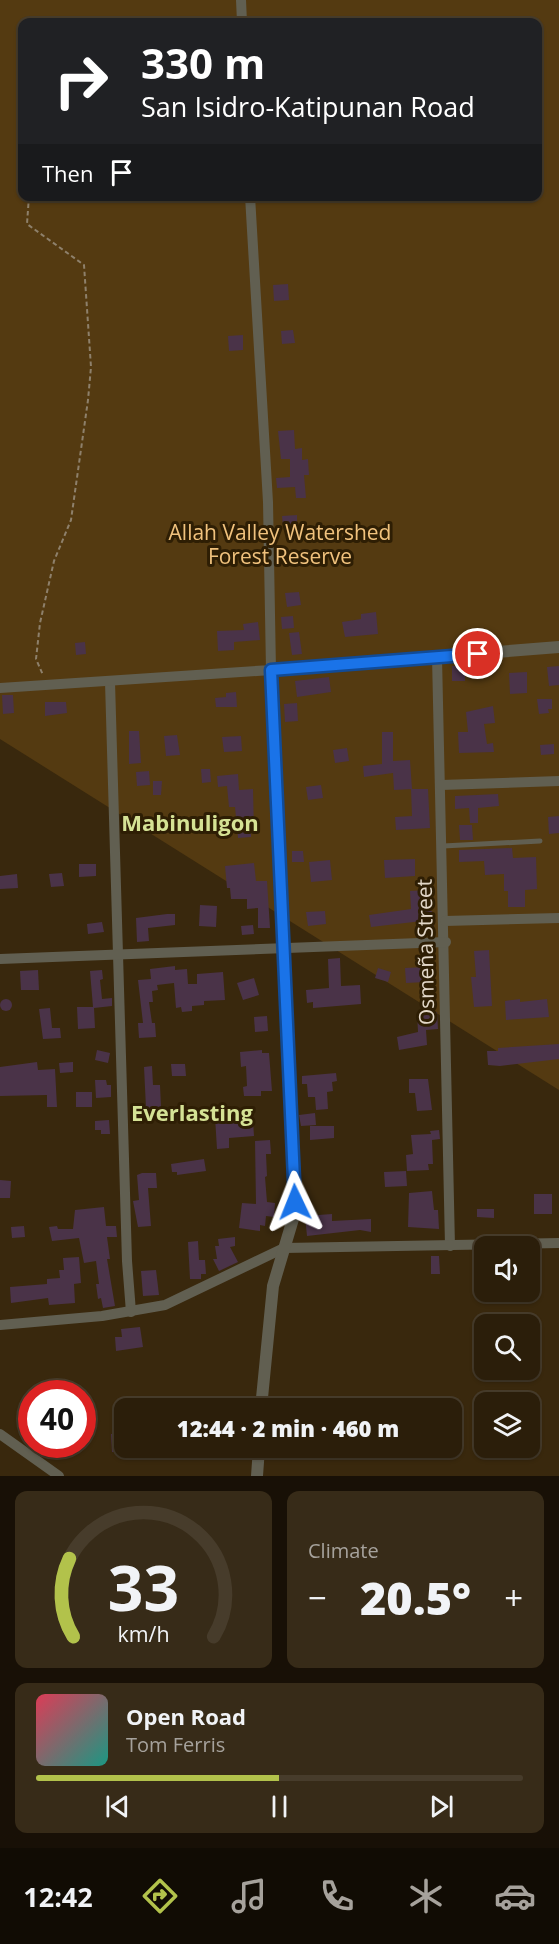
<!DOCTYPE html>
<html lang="en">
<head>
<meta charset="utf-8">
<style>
  body { margin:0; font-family:"Open Sans",sans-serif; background:#372b18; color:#f1f3f6; height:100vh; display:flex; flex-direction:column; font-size:22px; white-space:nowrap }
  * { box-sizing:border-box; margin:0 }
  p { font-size:20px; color:#a6a29c }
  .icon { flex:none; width:33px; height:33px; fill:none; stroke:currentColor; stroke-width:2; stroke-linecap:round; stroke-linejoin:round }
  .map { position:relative; height:1476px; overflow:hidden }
  .panel { display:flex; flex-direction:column; gap:15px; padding:15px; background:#181006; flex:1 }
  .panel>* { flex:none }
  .guide { position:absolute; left:18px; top:18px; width:524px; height:183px; border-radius:12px; box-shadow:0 2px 4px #0004,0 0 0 2px #473c2b; background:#202124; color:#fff; overflow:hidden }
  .fabs { position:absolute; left:474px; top:1236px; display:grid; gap:12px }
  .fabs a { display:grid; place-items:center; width:66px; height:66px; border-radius:12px; background:#2b1e0a; box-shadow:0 2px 4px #0004,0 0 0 2px #473c2b; font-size:30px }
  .speed { position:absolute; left:18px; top:1380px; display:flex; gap:12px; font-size:30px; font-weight:700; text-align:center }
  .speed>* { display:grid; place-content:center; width:78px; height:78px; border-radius:50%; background:#2b1e0a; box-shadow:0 2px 4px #0004,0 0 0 2px #473c2b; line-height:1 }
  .speed .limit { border:9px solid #d22; background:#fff; color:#111 }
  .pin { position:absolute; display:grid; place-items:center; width:51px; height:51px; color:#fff; margin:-26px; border:3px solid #fff; border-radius:50%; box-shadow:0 2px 6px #0007 }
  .me { position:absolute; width:66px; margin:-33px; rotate:358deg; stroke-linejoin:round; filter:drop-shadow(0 0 4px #0008) }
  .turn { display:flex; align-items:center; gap:21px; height:126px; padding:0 24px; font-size:27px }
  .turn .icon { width:78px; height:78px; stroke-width:2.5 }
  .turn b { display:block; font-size:42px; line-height:51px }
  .then { display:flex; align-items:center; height:57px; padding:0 24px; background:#0003; gap:12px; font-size:22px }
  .big { font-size:45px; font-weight:800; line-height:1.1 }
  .panel .tile { flex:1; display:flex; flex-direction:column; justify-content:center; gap:9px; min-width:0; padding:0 21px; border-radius:12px; background:#372b18 }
  .panel .dial { align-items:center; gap:0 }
  .dial svg { height:156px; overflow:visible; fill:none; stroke:#473c2b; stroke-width:7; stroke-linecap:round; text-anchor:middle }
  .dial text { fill:#f1f3f6; stroke:none }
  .song { display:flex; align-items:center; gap:18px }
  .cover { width:72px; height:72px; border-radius:9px; background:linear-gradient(135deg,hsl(350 70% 55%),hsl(170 70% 35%)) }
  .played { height:6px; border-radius:3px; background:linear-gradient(90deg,#b2c24b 50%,#473c2b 50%) }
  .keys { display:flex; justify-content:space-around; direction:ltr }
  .heat { display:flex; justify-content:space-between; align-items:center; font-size:33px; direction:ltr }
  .panel .tiles { flex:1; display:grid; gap:15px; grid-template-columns:1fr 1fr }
  .tile:last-child { grid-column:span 2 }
  .trip { position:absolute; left:114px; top:1398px; width:348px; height:60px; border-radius:12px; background:#2b1e0a; box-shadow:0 2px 4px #0004,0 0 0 2px #473c2b; font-weight:800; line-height:60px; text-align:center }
  .tabs { display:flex; height:96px; justify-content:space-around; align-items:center; background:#110c04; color:#a6a29c }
  .tabs .icon { width:42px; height:42px }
  .tabs .on { color:#b2c24b }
  .tabs b { font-size:27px; color:#f1f3f6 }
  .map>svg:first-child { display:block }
</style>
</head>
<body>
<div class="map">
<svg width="559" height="1476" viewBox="0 0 559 1476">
  <rect width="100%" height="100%" fill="#39280d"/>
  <path fill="#543a11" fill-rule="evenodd" d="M0 0H559V1090L0 739ZM22 22H537V196H22Z"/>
  <g fill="#4a3348">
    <polygon points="288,284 289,300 274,301 273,285"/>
    <polygon points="293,330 295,343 282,344 281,331"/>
    <polygon points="243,335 243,350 229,351 228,336"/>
    <polygon points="294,430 295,449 302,448 302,460 308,459 309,475 304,475 306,498 296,498 295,487 277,488 276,478 290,477 290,459 281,459 278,431"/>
    <polygon points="297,515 297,524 283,526 282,516"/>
    <polygon points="299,592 301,605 287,607 285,593"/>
    <polygon points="376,612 378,634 345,637 342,622 361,619 361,614"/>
    <polygon points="293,616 294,628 282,629 281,617"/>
    <polygon points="258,622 260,640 234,642 234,650 218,651 217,631 244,630 243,624"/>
    <polygon points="299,632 302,654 292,655 289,633"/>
    <polygon points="85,642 86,654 76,655 75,643"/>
    <rect x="452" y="666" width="13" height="15"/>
    <polygon points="559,666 559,685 549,686 547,667"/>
    <polygon points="527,672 527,693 510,694 509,673"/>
    <polygon points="329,677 331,692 297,697 295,681"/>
    <polygon points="236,692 237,707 216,707 215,698 226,697 226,693"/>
    <polygon points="2,695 13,695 14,713 3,714"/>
    <polygon points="537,699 552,699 552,709 548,709 549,713 539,714"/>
    <polygon points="45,702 66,702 67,713 45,716"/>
    <polygon points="297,703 298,721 285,722 284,704"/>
    <polygon points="493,706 495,723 484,724 487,744 493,743 494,752 459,753 458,732 468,732 466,712"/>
    <polygon points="129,731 139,731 141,763 129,764"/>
    <polygon points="382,732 393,732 393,761 410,760 412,789 394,790 393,773 364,777 363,766 382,764"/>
    <polygon points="177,735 180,755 166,756 164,736"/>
    <polygon points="241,736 242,751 224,752 222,737"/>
    <polygon points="554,744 554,754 541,755 540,745"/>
    <polygon points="347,748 349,761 335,763 333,750"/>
    <polygon points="201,769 210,769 211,782 202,783"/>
    <polygon points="149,771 150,785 137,786 136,772"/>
    <polygon points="238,774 239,790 253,789 254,832 251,832 251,837 238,838 235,807 229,807 227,786 218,787 217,776"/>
    <polygon points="153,781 162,781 161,795 153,795"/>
    <polygon points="321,785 323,798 308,800 306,787"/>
    <polygon points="411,789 428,789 430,828 396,830 395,817 412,816"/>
    <polygon points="498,794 499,806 478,808 478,823 470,823 469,808 455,809 455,796"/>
    <polygon points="559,816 559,833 549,834 548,817"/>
    <polygon points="459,825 472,825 473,840 460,840"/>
    <polygon points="512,848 513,858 536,857 537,889 525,890 525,907 508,907 508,891 504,891 504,874 485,875 484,861 459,862 459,850"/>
    <polygon points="292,851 303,851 304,862 292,862"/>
    <polygon points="415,859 415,876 385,878 384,860"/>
    <polygon points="330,860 332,880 311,882 309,862"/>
    <polygon points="254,863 256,881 267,881 270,928 258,928 258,908 247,909 247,899 231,899 230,888 227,888 225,866"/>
    <polygon points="79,864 96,864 96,876 79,877"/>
    <polygon points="62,873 64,886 51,887 49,874"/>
    <polygon points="17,874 18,888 0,889 0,876"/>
    <polygon points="428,890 429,911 432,911 434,927 423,928 422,921 371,927 369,915 411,909 410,891"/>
    <polygon points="200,905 217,906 216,927 199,926"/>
    <polygon points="325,911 326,924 308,926 306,912"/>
    <polygon points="167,914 175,914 175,925 148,928 149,941 137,942 136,918"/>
    <polygon points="102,922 104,932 88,934 87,924"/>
    <polygon points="253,925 254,934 242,935 241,926"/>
    <polygon points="489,950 492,1006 474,1007 471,977 476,977 474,951"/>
    <polygon points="340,958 341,986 360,985 361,1004 313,1008 313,1002 307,1003 306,990 329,988 328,959"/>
    <polygon points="175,966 175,970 187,969 188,984 197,984 197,974 223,972 225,1000 204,1001 204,1005 192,1006 192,1011 182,1012 181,1007 176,1008 174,983 157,985 158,990 152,991 153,1002 149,1002 152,1023 155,1023 156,1037 139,1038 138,1023 143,1023 138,980 151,979 150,969"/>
    <polygon points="425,967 426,982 406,983 405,968"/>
    <polygon points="378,968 391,972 388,982 375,978"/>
    <polygon points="38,970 39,990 21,990 20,971"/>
    <polygon points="102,970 103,979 100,980 102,999 112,998 112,1006 94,1008 95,1028 78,1029 77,1007 93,1007 90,971"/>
    <polygon points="254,978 259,995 243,1000 237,983"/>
    <circle cx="6" cy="1005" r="6"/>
    <polygon points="520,999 520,1002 547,999 549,1017 506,1020 505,1001"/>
    <polygon points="50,1008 52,1028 60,1028 61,1038 43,1039 39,1009"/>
    <polygon points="437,1012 438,1029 426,1030 427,1045 399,1050 397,1037 418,1032 417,1013"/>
    <polygon points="267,1016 268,1031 255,1032 254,1017"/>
    <polygon points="559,1044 559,1059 500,1066 488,1065 487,1051 498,1051 498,1048"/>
    <polygon points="97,1050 110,1053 108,1063 95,1060"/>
    <polygon points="262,1050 262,1053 269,1053 272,1091 261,1091 261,1096 244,1096 243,1087 247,1086 246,1066 241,1067 240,1052"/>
    <polygon points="37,1062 38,1070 55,1069 57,1107 47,1107 47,1095 0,1096 0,1067"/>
    <polygon points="73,1062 73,1072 60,1073 59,1063"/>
    <polygon points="171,1064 185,1064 186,1076 172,1076"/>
    <polygon points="152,1066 153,1085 160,1085 161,1107 146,1108 144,1067"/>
    <polygon points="336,1073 337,1081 332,1082 333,1091 327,1092 328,1109 316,1110 315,1097 308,1097 307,1084 302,1084 302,1076"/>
    <polygon points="409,1079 428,1079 432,1110 417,1111 415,1093 409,1093"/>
    <polygon points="95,1080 106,1080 107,1085 111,1085 111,1097 96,1098"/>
    <rect x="76" y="1092" width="16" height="15"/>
    <polygon points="315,1113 316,1125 301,1126 299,1115"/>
    <polygon points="238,1116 239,1122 253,1121 254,1136 229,1138 229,1148 217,1149 215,1117"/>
    <polygon points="109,1120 110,1134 101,1134 101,1130 95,1130 95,1121"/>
    <polygon points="310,1126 334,1126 334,1138 310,1140"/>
    <polygon points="439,1130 440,1139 432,1140 433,1164 428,1164 429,1170 407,1171 406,1155 413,1154 411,1135 431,1134 430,1131"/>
    <polygon points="270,1140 271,1154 266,1154 267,1176 265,1177 267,1202 275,1203 274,1217 266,1216 265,1226 260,1225 260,1231 239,1228 242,1203 256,1204 255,1141"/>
    <polygon points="204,1159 206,1171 177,1175 177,1172 172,1172 171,1164"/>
    <polygon points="406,1171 407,1186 385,1187 384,1172"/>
    <polygon points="142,1173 156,1173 157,1188 148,1188 151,1226 138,1227 133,1201 139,1200 137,1175"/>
    <polygon points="0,1180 11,1181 10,1198 0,1198"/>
    <polygon points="432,1191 434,1210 438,1210 439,1229 408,1227 409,1193"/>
    <rect x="534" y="1194" width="18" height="20"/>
    <polygon points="104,1207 106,1226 116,1226 117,1237 107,1237 110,1259 107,1259 115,1306 103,1308 101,1298 98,1299 96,1284 99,1284 96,1261 84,1263 79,1238 52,1241 49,1227 57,1226 58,1229 73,1229 75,1210"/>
    <polygon points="477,1209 494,1209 494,1218 477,1217"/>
    <polygon points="332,1214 332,1221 371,1219 371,1232 360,1230 307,1236 305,1216"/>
    <polygon points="24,1226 25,1237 12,1238 11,1227"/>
    <polygon points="235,1237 235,1246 230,1247 238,1262 219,1271 213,1259 217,1259 215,1246 219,1246 218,1239"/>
    <polygon points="198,1241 199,1260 205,1260 206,1274 201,1274 201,1279 190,1279 188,1242"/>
    <polygon points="431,1256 439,1256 440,1274 431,1274"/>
    <polygon points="79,1257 81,1283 74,1284 75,1303 49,1305 48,1298 11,1303 10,1287 47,1284 47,1279 60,1278 59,1270 64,1270 63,1258"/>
    <polygon points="156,1270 159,1295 143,1296 141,1271"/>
    <polygon points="140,1327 143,1347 116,1351 115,1337 122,1337 121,1329"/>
    <polygon points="124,1433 124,1452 112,1452 111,1434"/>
  </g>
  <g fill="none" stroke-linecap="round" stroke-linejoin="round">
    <polyline stroke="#8e806b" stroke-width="2" stroke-dasharray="4.5 3" stroke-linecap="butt" points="29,196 27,224 84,265 91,367 88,400 71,520 54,561 40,623 36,659 43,675"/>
    <polyline stroke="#615f51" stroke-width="5" points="443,846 540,841"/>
    <g stroke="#615f51" stroke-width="10">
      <polyline points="241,0 242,22"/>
      <polyline points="437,657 450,1246"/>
      <polyline points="110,682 127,1261 131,1312"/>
      <polyline points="0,688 271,670 268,502 250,196"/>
      <polyline points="441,785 559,781"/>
      <polyline points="445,921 559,918"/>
      <polyline points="0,959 446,942"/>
      <polyline points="0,1325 102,1316 165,1305 284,1248 559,1243"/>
      <polyline points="0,1434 59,1476"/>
    </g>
    <g stroke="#615f51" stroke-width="12">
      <polyline points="261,1408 273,1286 293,1219 295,1202 271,670 559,647"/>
      <polyline points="257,1476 259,1448"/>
    </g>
  </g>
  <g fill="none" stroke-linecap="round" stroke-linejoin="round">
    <defs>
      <polyline id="route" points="295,1202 271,670 478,654"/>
    </defs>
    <use href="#route" stroke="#114b97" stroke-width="15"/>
    <use href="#route" stroke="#1a73e8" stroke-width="10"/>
  </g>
  <g text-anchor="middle" stroke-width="6" stroke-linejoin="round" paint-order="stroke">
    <g font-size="21" fill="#f1c27d" stroke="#2e1e04">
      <text x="280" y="540">Allah Valley Watershed<tspan x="280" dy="24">Forest Reserve</tspan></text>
    </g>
    <g font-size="21" fill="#e3d8c9" stroke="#2e1e04">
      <text transform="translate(426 952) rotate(-91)" y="7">Osmeña Street</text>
    </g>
    <g font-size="22" font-weight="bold" fill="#d5e295" stroke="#2e1e04">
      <text x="190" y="831">Mabinuligon</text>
      <text x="192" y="1121">Everlasting</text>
    </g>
  </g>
</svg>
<div class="fabs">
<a><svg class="icon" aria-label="sound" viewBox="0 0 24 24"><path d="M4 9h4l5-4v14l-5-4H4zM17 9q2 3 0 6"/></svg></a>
<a><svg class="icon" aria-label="search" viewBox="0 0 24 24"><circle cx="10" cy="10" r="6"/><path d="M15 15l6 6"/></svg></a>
<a><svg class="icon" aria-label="layers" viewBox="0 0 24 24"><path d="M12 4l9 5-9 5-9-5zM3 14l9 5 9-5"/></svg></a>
</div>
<div class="speed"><div class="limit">40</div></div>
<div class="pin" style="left:478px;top:654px;background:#d93025"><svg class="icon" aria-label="arrive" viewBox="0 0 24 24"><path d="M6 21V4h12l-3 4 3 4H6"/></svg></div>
<svg class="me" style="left:295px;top:1202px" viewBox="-20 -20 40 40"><path d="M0-17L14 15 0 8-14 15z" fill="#1a73e8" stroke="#fff" stroke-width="4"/></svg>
<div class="trip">12:44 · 2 min · 460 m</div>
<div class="guide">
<div class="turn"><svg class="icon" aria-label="right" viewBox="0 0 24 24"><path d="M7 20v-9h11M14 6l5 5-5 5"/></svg><div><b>330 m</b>San Isidro-Katipunan Road</div></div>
<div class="then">Then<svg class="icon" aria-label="arrive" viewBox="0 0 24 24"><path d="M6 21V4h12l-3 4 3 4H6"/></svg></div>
</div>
</div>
<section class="panel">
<div class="tiles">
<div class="tile dial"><svg viewBox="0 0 100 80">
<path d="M14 69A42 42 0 1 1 86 69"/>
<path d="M14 69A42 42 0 0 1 12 29" stroke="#b2c24b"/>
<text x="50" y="56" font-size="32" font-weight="700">33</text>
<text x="50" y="72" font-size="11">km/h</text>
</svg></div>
<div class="tile"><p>Climate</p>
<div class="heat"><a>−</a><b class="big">20.5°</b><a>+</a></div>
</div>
<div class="tile">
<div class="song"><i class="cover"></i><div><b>Open Road</b><p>Tom Ferris</p></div></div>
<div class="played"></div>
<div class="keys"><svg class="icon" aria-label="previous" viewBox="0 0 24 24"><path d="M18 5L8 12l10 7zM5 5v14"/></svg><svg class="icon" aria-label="pause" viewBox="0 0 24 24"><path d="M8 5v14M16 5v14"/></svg><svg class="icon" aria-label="next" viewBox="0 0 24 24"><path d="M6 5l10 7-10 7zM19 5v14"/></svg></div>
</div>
</div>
</section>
<nav class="tabs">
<b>12:42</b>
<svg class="icon on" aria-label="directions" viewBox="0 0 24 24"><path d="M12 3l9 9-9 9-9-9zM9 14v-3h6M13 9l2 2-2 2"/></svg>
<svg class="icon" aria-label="music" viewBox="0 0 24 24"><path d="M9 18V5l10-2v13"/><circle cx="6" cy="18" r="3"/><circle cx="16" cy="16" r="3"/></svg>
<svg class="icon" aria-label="phone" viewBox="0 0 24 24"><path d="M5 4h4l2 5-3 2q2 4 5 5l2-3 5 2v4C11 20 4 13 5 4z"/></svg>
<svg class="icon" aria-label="climate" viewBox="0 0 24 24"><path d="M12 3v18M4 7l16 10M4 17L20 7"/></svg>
<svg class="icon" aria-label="car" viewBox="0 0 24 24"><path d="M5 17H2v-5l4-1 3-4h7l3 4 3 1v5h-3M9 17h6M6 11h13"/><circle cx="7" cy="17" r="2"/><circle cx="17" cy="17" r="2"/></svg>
</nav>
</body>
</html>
